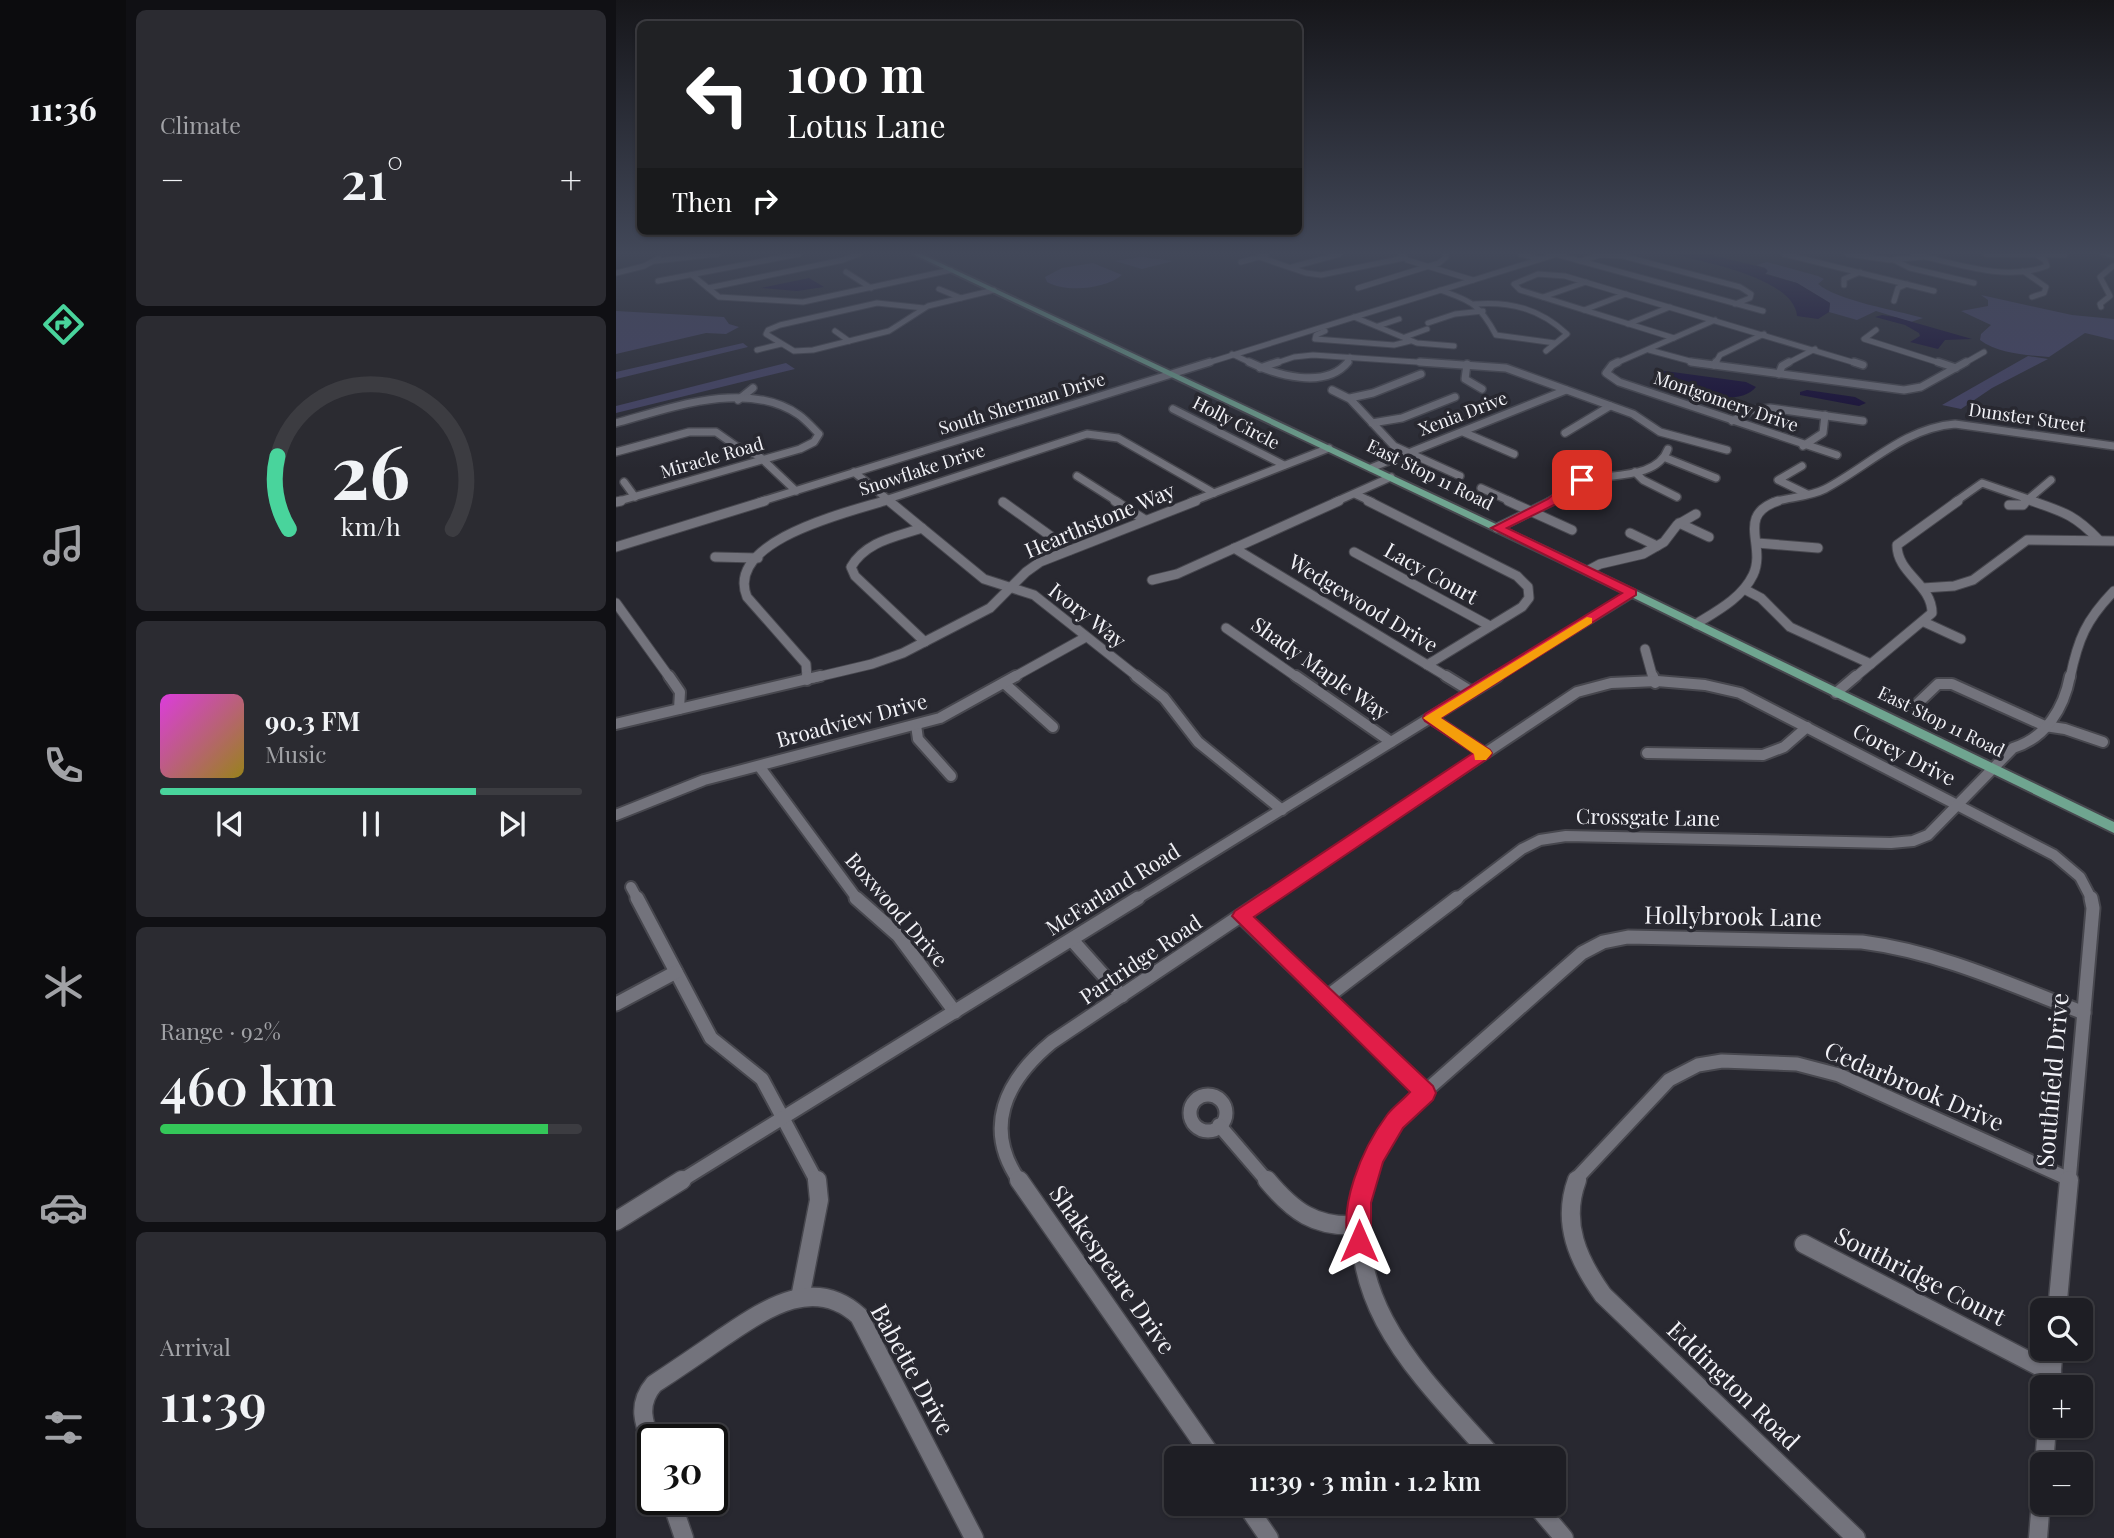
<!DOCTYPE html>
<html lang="en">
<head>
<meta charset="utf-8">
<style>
  body { margin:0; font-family:"Playfair Display",serif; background:#2b2b31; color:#f1f3f6; height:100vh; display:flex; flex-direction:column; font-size:26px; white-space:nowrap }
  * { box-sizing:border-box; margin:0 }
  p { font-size:23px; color:#a1a2a6 }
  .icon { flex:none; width:38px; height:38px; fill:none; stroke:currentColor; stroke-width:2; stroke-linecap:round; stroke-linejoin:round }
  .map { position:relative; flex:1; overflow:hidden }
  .panel { display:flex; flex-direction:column; gap:10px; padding:10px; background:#101014; width:490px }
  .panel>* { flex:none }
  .guide { position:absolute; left:21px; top:21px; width:665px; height:214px; border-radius:10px; box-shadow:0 2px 5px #0004,0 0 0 2px #3c3c41; background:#202124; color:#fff; overflow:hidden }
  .tools { position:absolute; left:1414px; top:1298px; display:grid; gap:14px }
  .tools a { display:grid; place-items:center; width:63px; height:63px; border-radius:10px; background:#1e1e24; box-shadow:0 2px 5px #0004,0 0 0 2px #3c3c41; font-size:35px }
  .speed { position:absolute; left:21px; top:1424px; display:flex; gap:14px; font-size:35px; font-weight:700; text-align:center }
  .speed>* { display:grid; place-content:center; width:91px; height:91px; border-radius:50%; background:#1e1e24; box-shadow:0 2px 5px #0004,0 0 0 2px #3c3c41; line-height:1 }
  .speed .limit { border:4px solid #111; border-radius:10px; background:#fff; color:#111 }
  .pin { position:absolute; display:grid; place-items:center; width:60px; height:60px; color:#fff; margin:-30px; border-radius:14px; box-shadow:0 4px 10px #0006 }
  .me { position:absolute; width:77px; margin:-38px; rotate:0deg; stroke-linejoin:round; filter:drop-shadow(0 0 5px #0008) }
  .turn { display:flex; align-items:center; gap:24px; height:147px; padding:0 35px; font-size:32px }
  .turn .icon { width:91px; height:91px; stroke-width:2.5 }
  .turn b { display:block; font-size:49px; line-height:60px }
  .then { display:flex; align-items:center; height:66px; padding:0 35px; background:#0003; gap:14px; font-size:26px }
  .big { font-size:52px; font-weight:600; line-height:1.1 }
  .panel .card { flex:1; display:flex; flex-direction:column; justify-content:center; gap:10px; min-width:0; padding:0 24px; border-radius:10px; background:#2b2b31 }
  .panel .dial { align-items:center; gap:0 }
  .dial svg { height:182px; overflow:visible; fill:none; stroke:#3c3c41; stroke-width:7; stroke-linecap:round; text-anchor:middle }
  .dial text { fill:#f1f3f6; stroke:none }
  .song { display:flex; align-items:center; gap:21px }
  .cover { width:84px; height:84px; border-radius:10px; background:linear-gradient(135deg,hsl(300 70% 55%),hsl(50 70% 35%)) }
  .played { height:7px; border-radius:4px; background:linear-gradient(90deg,#49d49c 75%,#3c3c41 75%) }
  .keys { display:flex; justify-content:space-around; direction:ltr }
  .heat { display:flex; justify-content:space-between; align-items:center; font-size:38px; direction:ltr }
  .charge { height:10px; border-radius:5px; background:linear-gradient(90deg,#34c759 92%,#3c3c41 0) }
  .trip { position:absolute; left:548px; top:1446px; width:402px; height:70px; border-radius:10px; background:#1e1e24; box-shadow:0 2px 5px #0004,0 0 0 2px #3c3c41; font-weight:600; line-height:70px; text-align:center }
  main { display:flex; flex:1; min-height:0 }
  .dock { display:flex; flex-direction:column; width:126px; justify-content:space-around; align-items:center; background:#0c0c0e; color:#a1a2a6 }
  .dock .icon { width:49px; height:49px }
  .dock .selected { color:#49d49c }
  .dock b { font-size:32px; color:#f1f3f6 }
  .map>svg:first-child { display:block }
</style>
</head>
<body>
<main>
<nav class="dock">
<b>11:36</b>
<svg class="icon selected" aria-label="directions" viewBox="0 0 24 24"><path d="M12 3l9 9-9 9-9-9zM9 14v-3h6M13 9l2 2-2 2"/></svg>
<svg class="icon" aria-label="music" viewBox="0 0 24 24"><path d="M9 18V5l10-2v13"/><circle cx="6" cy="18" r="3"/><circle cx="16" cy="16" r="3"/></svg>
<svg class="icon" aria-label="phone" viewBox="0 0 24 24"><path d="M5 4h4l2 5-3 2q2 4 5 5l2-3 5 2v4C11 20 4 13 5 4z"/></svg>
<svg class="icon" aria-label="climate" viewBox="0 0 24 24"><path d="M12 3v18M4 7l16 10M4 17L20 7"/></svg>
<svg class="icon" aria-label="car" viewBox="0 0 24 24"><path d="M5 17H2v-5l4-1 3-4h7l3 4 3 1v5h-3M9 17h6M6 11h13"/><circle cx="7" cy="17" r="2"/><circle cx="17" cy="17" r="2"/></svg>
<svg class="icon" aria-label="filters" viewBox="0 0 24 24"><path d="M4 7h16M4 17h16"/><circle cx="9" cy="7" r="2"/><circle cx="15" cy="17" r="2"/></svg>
</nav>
<section class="panel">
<div class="card"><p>Climate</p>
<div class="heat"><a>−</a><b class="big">21°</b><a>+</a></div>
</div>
<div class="card dial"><svg viewBox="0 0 100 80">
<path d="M14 69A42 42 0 1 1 86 69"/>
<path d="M14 69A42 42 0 0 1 9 37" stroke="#49d49c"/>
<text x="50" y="56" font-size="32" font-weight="700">26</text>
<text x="50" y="72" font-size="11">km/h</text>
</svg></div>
<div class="card">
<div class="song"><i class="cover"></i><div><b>90.3 FM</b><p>Music</p></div></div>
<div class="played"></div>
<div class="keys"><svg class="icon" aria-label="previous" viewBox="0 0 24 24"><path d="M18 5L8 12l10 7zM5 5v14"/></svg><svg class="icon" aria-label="pause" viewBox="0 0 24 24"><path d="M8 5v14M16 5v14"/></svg><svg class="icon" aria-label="next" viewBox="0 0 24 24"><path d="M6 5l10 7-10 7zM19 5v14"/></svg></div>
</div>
<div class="card"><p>Range · 92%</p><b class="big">460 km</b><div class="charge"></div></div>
<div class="card"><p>Arrival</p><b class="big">11:39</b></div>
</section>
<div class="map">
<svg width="1498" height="1538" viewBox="0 0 1498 1538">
  <rect width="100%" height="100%" fill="#282830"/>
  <g fill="#454367">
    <polygon points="525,257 557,261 526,269 499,261"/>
    <path d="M1151 262 1202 276 1208 279 1202 284C1222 301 1280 310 1307 318L1295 322 1260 311 1241 320 1213 312 1214 303 1181 283 1148 273 1149 268 1140 265Z"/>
    <path d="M477 263 506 275C489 289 451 293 431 282L429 277 446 268Z"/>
    <path d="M1365 295 1456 315 1498 319V340L1469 333 1433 357C1411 355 1382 354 1364 340L1365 334 1375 325 1345 311 1372 306V300Z"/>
    <polygon points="0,311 108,317 113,324 123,327 110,334 90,333 0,354"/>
    <polygon points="127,343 132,347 0,379 0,372"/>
    <polygon points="1412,356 1432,359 1376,388 1345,409 1326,405"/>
    <polygon points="170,363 179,369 0,413 0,406"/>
  </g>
  <g fill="#100532">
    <path d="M1057 254H1091L1149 268 1152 271 1149 274 1181 283 1214 303 1213 312 1202 319 1181 316C1178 278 1087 262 1057 254Z"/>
    <polygon points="193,278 208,287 181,291 145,288"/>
    <polygon points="1266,315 1279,317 1356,339 1329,340 1322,349 1294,342 1304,336 1303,333 1289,325 1259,317"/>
    <path d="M1049 371 1130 382 1140 387C1119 411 1063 388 1039 377L1040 373Z"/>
    <polygon points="1191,390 1239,397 1250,403 1243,406 1184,395 1184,392"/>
  </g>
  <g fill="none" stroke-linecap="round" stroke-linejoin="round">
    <defs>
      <g id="minor-far5">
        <polyline points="786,254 791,260 857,280"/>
        <polyline points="904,254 924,259"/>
        <polyline points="939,254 1147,311"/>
        <polyline points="1168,254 1318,291"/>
        <polyline points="1231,254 1274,260 1306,257"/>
        <path d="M1297 254C1338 263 1390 282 1431 266L1429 260 1419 254"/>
        <polyline points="1370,254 1449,255"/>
        <polyline points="643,257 690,273 705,275 788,258"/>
        <polyline points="1278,260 1294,268 1358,283"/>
        <polyline points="39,261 102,254"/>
        <polyline points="964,261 984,255 1007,256 1124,287 1135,294 1134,298 1119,304"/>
        <polyline points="625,262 650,255"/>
        <polyline points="676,267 724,254"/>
        <polyline points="1407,271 1430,287 1428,293 1416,297"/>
        <polyline points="230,272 255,288"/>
        <polyline points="0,273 28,266 43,258"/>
        <polyline points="76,275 103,297 187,302 335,270"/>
        <polyline points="42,281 183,254"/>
        <polyline points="1228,285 1228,279 1244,272"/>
        <polyline points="92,288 227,260 243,254"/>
        <polyline points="742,288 823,263 830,257 829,254"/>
        <polyline points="323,289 345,298"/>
        <path d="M824 290C856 301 864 305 880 335L939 343"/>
        <polyline points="927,297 970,282"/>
        <polyline points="1278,301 1282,288 1291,284"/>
        <path d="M858 304C895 301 924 309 951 334L930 351"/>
        <polyline points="1485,307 1484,304 1494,296 1484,277 1497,266"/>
        <polyline points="308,308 261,303 164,325 152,330 150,334 178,351 197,350 273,331 312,306 378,290"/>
        <polyline points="968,310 1010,294"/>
        <polyline points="738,317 801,343 838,346"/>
        <polyline points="812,323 839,314 867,311"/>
        <polyline points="1012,324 1054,307"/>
        <polyline points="762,326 783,319"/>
        <polyline points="1260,330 1248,339 1327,364"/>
        <polyline points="219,331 233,341"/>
        <polyline points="709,331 700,335 699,339 778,345 794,341"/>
        <polyline points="789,337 811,329"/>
        <polyline points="1058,338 904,290 898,284 922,274 949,276 1243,364"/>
        <polyline points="141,350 165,344"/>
        <polyline points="1033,350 1085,364"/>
        <polyline points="616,354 637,364"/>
        <polyline points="588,364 941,254"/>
        <polyline points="657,364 678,357 697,355 830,364"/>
        <polyline points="730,364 734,357"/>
        <polyline points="998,364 1099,320"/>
        <polyline points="1099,364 1104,355 1148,334"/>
        <polyline points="1170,364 1199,349"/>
        <polyline points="1347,364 1368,352"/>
      </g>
      <g id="minor-far4">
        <path d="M633 362C660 375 709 390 732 362"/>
        <polyline points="804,362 890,368 1017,414 1044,432 1111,450"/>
        <polyline points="1002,362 996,365 990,373 1003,382 1221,455"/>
        <polyline points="1075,362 1288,390 1305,387 1350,362"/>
        <polyline points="1238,362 1247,365"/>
        <polyline points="1322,362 1340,368"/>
        <polyline points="851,364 849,379 866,389"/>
        <polyline points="1098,365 1100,362"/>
        <polyline points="644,368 662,362"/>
        <polyline points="1163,374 1166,366 1173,362"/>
        <polyline points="716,390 734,399 778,446 844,476"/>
        <polyline points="734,398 757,393 805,374"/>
        <polyline points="122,400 137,388"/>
        <polyline points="557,409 668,465"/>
        <polyline points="1116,421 1137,410 1154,408 1247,421"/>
        <path d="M0 423C54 408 132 379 183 415 190 420 197 428 203 434L198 442 184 449 0 502"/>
        <polyline points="756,423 786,418 839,397"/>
        <polyline points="847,432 898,454"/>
        <polyline points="949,433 994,406"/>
        <polyline points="1187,446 1207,433 1209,415"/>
        <polyline points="0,452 73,432 100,432 120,446 143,456 180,491"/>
        <polyline points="1050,458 1100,478"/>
        <polyline points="1186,466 1162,480 1191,494"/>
        <polyline points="755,468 950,390"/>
        <polyline points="238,472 275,502"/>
        <polyline points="1019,472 1027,480 1061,497"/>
        <polyline points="461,476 502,502"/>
        <polyline points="8,482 19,497"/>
        <polyline points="865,488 896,502"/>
        <polyline points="739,494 756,502"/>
        <polyline points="143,502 594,362"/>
        <polyline points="263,502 471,434 502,438 598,493"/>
        <polyline points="575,502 713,448"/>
        <polyline points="719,502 775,477"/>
        <path d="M933 502C944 496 954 485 965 481 992 473 1041 480 1052 449"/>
        <path d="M1157 502C1174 497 1193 497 1209 489 1253 466 1288 428 1339 424L1498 446"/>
        <polyline points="1339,502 1366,483 1421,502"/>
        <polyline points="1409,502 1435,480"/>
      </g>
      <g id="minor-far3">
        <polyline points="273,501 368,579 418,595 523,678"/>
        <polyline points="499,501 529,520"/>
        <polyline points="752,501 901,576 912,587 913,598 906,607 811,665"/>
        <polyline points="892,501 956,530"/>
        <path d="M1416 501C1448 512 1459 515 1483 540"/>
        <polyline points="0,502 5,501"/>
        <polyline points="387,502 454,550"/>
        <polyline points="1393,505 1407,505 1410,501"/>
        <polyline points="1063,523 1093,537"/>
        <path d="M306 528C280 537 250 541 235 567L239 576 309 642"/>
        <polyline points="881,528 936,501"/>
        <polyline points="1014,533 1041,546"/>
        <polyline points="1141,543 1202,548"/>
        <polyline points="0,547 149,501"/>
        <polyline points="618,548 833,678"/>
        <polyline points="738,552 874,626"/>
        <polyline points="99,557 142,558"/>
        <polyline points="971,571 984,564 1027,554 1048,542 1061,525 1080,514"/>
        <polyline points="536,580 561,574 723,501"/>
        <polyline points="1307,588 1338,586 1357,580 1411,540 1498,541"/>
        <polyline points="1128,589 1145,598 1174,627 1255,664"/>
        <polyline points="0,603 54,678"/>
        <polyline points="1308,622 1345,639"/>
        <path d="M1080 624C1101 611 1126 598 1137 575 1151 546 1119 515 1162 501"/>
        <polyline points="610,628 682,678"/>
        <polyline points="1029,649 1037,678"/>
        <path d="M191 678 190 664 131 597C108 541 232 512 268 501"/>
        <polyline points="197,678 256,664 287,653 374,608 410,572 424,562 580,501"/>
        <polyline points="396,678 470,637"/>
        <polyline points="879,678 1016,593"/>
        <path d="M1238 678 1316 613C1316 584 1281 574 1281 545L1342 501"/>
        <path d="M1454 678C1462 639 1470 620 1498 591"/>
      </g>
      <g id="minor-far2">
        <polyline points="53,676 64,692 63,709"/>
        <polyline points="191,676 191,680"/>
        <polyline points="520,676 548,698 582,742 666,810"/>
        <polyline points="680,676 775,742"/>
        <polyline points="830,676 856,692"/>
        <polyline points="1037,676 1039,683"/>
        <polyline points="388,683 437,727"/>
        <polyline points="1220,693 1240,676"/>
        <polyline points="1300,705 1322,684 1336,684 1429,726 1449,729 1487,742"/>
        <polyline points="815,718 868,753"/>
        <polyline points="0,724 204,676"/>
        <polyline points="300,725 302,739 335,776"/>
        <polyline points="1031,753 1147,755 1168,747 1191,727"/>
        <polyline points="143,766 242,900"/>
        <polyline points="0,815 88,780 324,718 400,676"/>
        <polyline points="15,887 22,900"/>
        <polyline points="519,900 882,676"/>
        <polyline points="649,900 961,692 995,683 1041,681 1089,685 1124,693 1438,855 1464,877 1476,900"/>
        <path d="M839 900 906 849 924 840 950 836 1275 843 1297 841 1312 835 1397 748C1430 738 1448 708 1454 676"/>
      </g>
      <g id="minor-far1">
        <polyline points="21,898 95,1038 146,1079 201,1182"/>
        <polyline points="240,898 282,935 339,1012"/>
        <polyline points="625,916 809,1093"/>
        <polyline points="456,940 506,996"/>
        <polyline points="711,997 841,898"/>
        <polyline points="0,1004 60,972"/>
        <circle cx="592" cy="1113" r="18"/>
        <polyline points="603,1125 652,1182"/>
        <polyline points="63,1182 522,898"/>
        <path d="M404 1182C366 1128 390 1080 436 1042L651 898"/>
        <path d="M749 1182C756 1152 774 1125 795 1104L966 953 987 942 1012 937 1246 942C1324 952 1395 985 1468 1013"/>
        <polyline points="961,1182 963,1176 1053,1080 1082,1065 1106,1061 1181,1064 1223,1075 1453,1179"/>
        <polyline points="1453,1182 1477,908 1475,898"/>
      </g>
      <g id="minor">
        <polyline points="403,1180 597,1458"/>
        <path d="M651 1180C677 1211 699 1228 742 1225"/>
        <path d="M749 1180C723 1303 804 1375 878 1458"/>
        <path d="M961 1180C945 1223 962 1260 987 1295L1240 1538"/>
        <polyline points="0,1221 66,1180"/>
        <polyline points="1188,1244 1436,1373"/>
        <polyline points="184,1298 203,1200 201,1180"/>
        <polyline points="1441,1311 1453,1180"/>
        <polyline points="1434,1388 1438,1349"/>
        <path d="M37 1448C28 1424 20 1405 38 1384 61 1369 83 1354 106 1338 148 1310 197 1274 243 1316L358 1538"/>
        <polyline points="1428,1465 1431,1426"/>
        <polyline points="55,1500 68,1538"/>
        <polyline points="629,1503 653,1538"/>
        <polyline points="918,1503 948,1538"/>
        <polyline points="1422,1538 1426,1488"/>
      </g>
      <g id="major">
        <polygon points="297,254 305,254 948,556 1498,822 1498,833 940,560"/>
        <polygon points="1485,254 1498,254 1498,258 1486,255"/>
      </g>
    </defs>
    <use href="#minor-far5" stroke="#47474e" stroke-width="7"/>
    <use href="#minor-far4" stroke="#47474e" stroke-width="10"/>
    <use href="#minor-far3" stroke="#47474e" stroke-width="11"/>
    <use href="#minor-far2" stroke="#47474e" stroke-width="14"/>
    <use href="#minor-far1" stroke="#47474e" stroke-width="17"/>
    <use href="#minor" stroke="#47474e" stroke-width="21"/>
    <use href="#major" stroke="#47474e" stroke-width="4"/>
    <use href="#minor-far5" stroke="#73737c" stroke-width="5"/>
    <use href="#minor-far4" stroke="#73737c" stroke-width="7"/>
    <use href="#minor-far3" stroke="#73737c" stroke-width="9"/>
    <use href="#minor-far2" stroke="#73737c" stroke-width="10"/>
    <use href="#minor-far1" stroke="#73737c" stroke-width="13"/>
    <use href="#minor" stroke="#73737c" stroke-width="18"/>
    <use href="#major" fill="#6fa590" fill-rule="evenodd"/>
  </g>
  <linearGradient id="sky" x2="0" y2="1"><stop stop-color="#16161a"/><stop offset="0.54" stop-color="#424859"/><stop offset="1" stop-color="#424859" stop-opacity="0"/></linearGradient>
  <rect width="1498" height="469" fill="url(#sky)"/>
  <path fill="#e11d48" stroke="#92132f" stroke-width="2" d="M962 478 971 480 940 504 891 528 1020 590V595L825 718 874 750 876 753 874 757 638 917 817 1086 820 1093 817 1100 787 1128 767 1162 755 1203V1241L752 1249 743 1253 735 1249C719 1210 747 1147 771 1115 777 1107 787 1100 794 1092L616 916 619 911 857 753 809 721 807 718 809 714 1006 593 875 528 932 499 950 484Z"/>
  <polygon fill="#f59e0b" points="971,617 976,618 976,623 825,718 874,750 876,753 870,760 859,760 858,754 807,718"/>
  <g text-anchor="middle" stroke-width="7" stroke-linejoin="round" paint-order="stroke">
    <g font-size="18" fill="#f2f2f7" stroke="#282830">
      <text transform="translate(1110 402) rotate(19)" y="6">Montgomery Drive</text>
      <text transform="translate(406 404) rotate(-17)" y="6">South Sherman Drive</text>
      <text transform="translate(847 414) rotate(-21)" y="6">Xenia Drive</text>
      <text transform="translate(1411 418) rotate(8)" y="6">Dunster Street</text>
      <text transform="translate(620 423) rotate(27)" y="6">Holly Circle</text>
      <text transform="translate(96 458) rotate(-16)" y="6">Miracle Road</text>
      <text transform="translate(306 470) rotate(-18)" y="6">Snowflake Drive</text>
      <text transform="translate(814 475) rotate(26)" y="6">East Stop 11 Road</text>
      <text transform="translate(1325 722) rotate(26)" y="6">East Stop 11 Road</text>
    </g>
    <g font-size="21" fill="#f2f2f7" stroke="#282830">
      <text transform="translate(484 521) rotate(-23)" y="7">Hearthstone Way</text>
      <text transform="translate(815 574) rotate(29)" y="7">Lacy Court</text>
      <text transform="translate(747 604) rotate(31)" y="7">Wedgewood Drive</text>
      <text transform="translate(471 616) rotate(38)" y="7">Ivory Way</text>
      <text transform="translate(704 669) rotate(35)" y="7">Shady Maple Way</text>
      <text transform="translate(236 721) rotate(-15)" y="7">Broadview Drive</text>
      <text transform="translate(1288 755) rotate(27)" y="7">Corey Drive</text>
      <text transform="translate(1032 818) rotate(1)" y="7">Crossgate Lane</text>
      <text transform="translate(497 890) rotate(-32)" y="7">McFarland Road</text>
      <text transform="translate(280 910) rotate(49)" y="7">Boxwood Drive</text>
      <text transform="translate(525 960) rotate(-34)" y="7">Partridge Road</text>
    </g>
    <g font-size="24" fill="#f2f2f7" stroke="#282830">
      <text transform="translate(1117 917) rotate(1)" y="8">Hollybrook Lane</text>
      <text transform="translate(1437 1080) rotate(-85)" y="8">Southfield Drive</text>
      <text transform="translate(1298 1087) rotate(23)" y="8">Cedarbrook Drive</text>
      <text transform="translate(496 1270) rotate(55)" y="8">Shakespeare Drive</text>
      <text transform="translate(1304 1277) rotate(27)" y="8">Southridge Court</text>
      <text transform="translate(296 1370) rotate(61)" y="8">Babette Drive</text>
      <text transform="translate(1117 1386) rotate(44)" y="8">Eddington Road</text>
    </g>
  </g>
</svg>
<div class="tools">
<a><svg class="icon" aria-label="search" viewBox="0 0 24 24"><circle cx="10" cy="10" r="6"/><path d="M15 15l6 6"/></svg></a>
<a>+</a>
<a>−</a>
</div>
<div class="speed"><div class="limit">30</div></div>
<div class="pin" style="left:966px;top:480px;background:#d93025"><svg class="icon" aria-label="arrive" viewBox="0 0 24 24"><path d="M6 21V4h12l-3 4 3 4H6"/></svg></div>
<svg class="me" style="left:743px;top:1241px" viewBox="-20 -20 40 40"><path d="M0-17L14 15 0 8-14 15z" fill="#e11d48" stroke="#fff" stroke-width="4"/></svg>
<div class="trip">11:39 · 3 min · 1.2 km</div>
<div class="guide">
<div class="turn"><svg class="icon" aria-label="left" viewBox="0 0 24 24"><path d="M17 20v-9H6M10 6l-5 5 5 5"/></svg><div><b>100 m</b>Lotus Lane</div></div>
<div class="then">Then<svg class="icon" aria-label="right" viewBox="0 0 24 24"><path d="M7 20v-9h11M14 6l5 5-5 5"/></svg></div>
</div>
</div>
</main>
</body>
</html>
